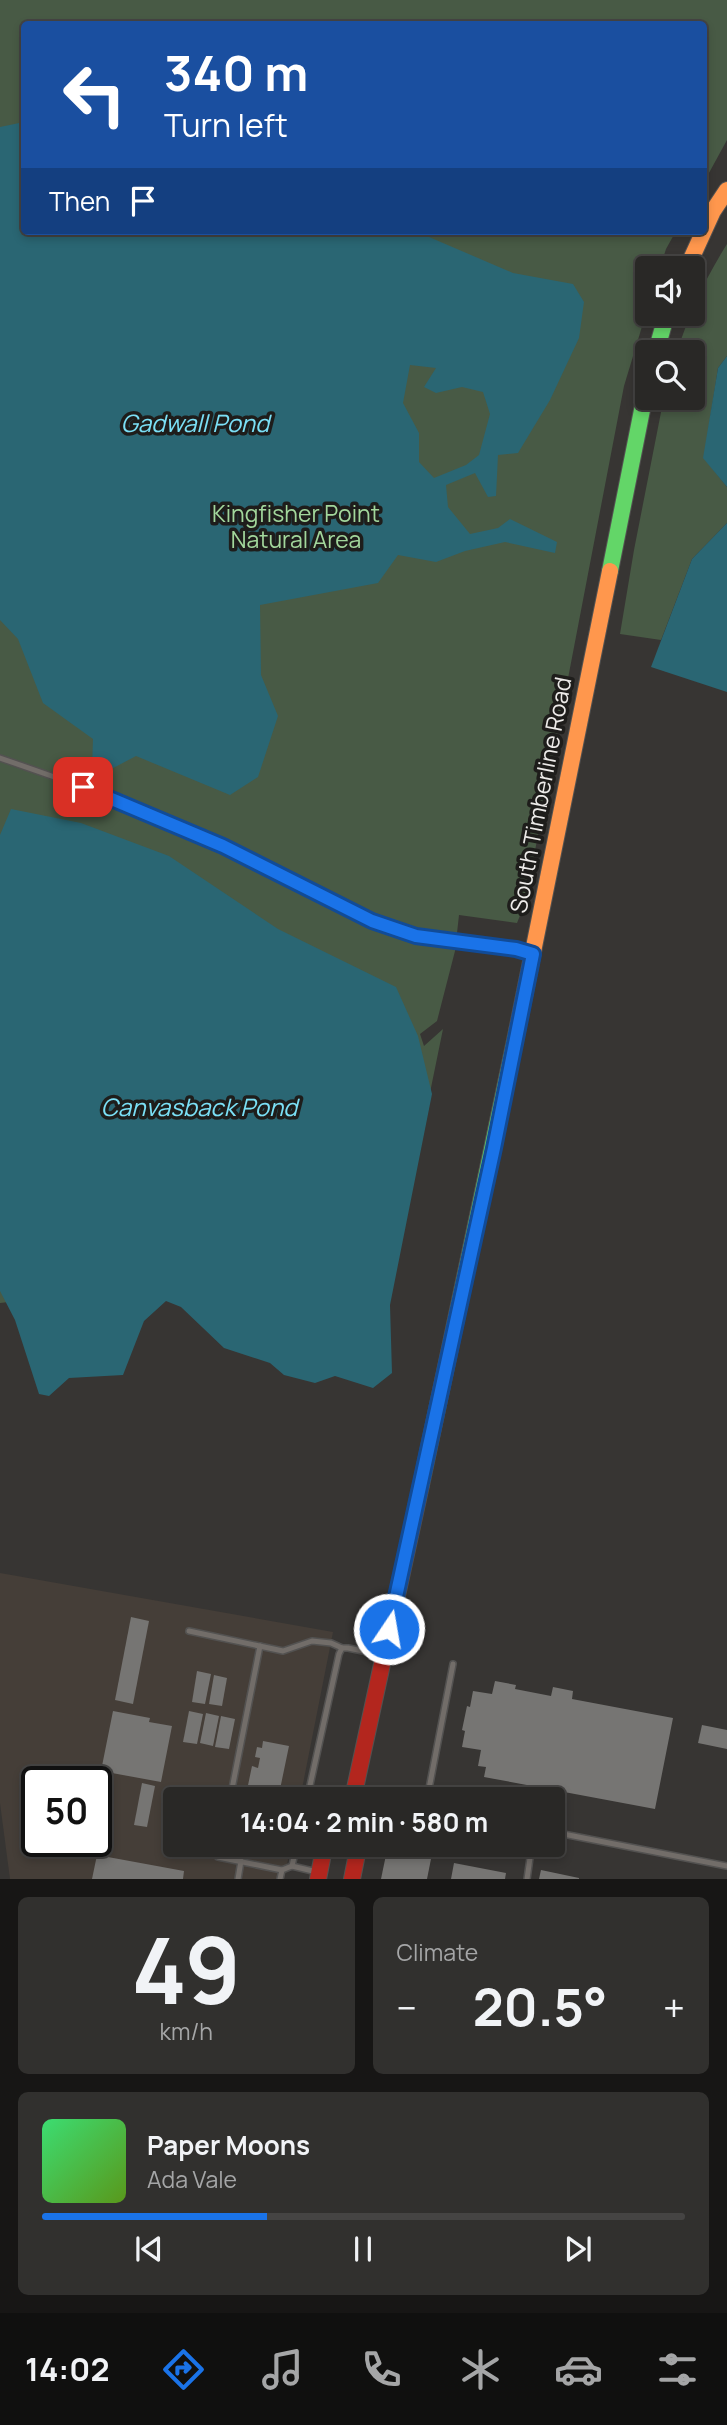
<!DOCTYPE html>
<html lang="en">
<head>
<meta charset="utf-8">
<style>
  body { margin:0; font-family:Manrope,sans-serif; background:#31302e; color:#f1f3f6; height:100vh; display:flex; flex-direction:column; font-size:26px; white-space:nowrap }
  * { box-sizing:border-box; margin:0 }
  p { font-size:23px; color:#a5a6a7 }
  .icon { flex:none; width:38px; height:38px; fill:none; stroke:currentColor; stroke-width:2; stroke-linecap:round; stroke-linejoin:round }
  .map { position:relative; height:1879px; overflow:hidden }
  .sheet { display:flex; flex-direction:column; gap:18px; padding:18px; background:#171615; flex:1 }
  .sheet>* { flex:none }
  .hud { position:absolute; left:21px; top:21px; width:686px; height:214px; border-radius:7px; box-shadow:0 4px 10px #0003,0 0 0 2px #454443; background:#1a4fa0; color:#fff; overflow:hidden }
  .buttons { position:absolute; left:635px; top:256px; display:grid; gap:14px }
  .buttons a { display:grid; place-items:center; width:70px; height:70px; border-radius:7px; background:#292826; box-shadow:0 4px 10px #0003,0 0 0 2px #454443; font-size:35px }
  .speed { position:absolute; left:21px; top:1766px; display:flex; gap:14px; font-size:35px; font-weight:700; text-align:center }
  .speed>* { display:grid; place-content:center; width:91px; height:91px; border-radius:50%; background:#292826; box-shadow:0 4px 10px #0003,0 0 0 2px #454443; line-height:1 }
  .speed .limit { border:4px solid #111; border-radius:10px; background:#fff; color:#111 }
  .pin { position:absolute; display:grid; place-items:center; width:60px; height:60px; color:#fff; margin:-30px; border-radius:14px; box-shadow:0 4px 10px #0006 }
  .me { position:absolute; width:77px; margin:-38px; rotate:12deg; stroke-linejoin:round; filter:drop-shadow(0 0 5px #0008) }
  .turn { display:flex; align-items:center; gap:24px; height:147px; padding:0 28px; font-size:32px }
  .turn .icon { width:91px; height:91px; stroke-width:2.5 }
  .turn b { display:block; font-size:49px; line-height:60px }
  .then { display:flex; align-items:center; height:66px; padding:0 28px; background:#0003; gap:14px; font-size:26px }
  .big { font-size:52px; font-weight:700; line-height:1.1 }
  .sheet .widget { flex:1; display:flex; flex-direction:column; justify-content:center; gap:10px; min-width:0; padding:0 24px; border-radius:10px; background:#31302e }
  .sheet .dial { align-items:center; gap:0 }
  .dial b { font-size:91px; line-height:1 }
  .song { display:flex; align-items:center; gap:21px }
  .cover { width:84px; height:84px; border-radius:10px; background:linear-gradient(135deg,hsl(140 70% 55%),hsl(90 70% 35%)) }
  .played { height:7px; border-radius:4px; background:linear-gradient(90deg,#1a73e8 35%,#454443 35%) }
  .keys { display:flex; justify-content:space-around; direction:ltr }
  .heat { display:flex; justify-content:space-between; align-items:center; font-size:38px; direction:ltr }
  .sheet .tiles { flex:1; display:grid; gap:18px; grid-template-columns:1fr 1fr }
  .widget:last-child { grid-column:span 2 }
  .trip { position:absolute; left:163px; top:1787px; width:402px; height:70px; border-radius:7px; background:#292826; box-shadow:0 4px 10px #0003,0 0 0 2px #454443; font-weight:700; line-height:70px; text-align:center }
  .tabs { display:flex; height:112px; justify-content:space-around; align-items:center; background:#10100f; color:#a5a6a7 }
  .tabs .icon { width:49px; height:49px }
  .tabs .active { color:#1a73e8 }
  .tabs b { font-size:32px; color:#f1f3f6 }
  .map>svg:first-child { display:block }
</style>
</head>
<body>
<div class="map">
<svg width="727" height="1879" viewBox="0 0 727 1879">
  <rect width="100%" height="100%" fill="#373533"/>
  <path fill="#453e38" fill-rule="evenodd" d="M0 1573 333 1632 300 1799H175V1844L291 1845 284 1879H10L0 1803ZM37 1782H96V1841H37Z"/>
  <g fill="#485a45">
    <polygon points="0,0 727,0 727,140 704,182 704,24 24,24 24,231 676,231 666,249 660,268 648,268 647,310 624,386 525,903 517,923 459,915 455,951 437,1021 420,1034 424,1046 443,1029 377,1352 174,1283 0,1303"/>
    <path d="M727 244V356L718 368 704 458 727 487V523L692 559 661 640 620 634 634 550 664 397H693V352H677C689 314 705 279 727 244Z"/>
  </g>
  <g fill="#2a6673" fill-rule="evenodd">
    <path d="M24 122V231H415L513 273 573 284 584 302 579 338 550 400 518 453 498 455 496 496 488 497 475 473 446 485 448 507 470 534 498 528 510 519 557 542 555 553 505 542 465 551 436 562 398 555 378 583 260 605 261 675 278 716 258 777 230 795 136 756 100 775 92 768 93 739 43 703 18 639 0 620V127ZM410 365 436 368 424 387 436 393 462 387 483 392 490 414 479 455 466 465 434 478 419 462V433L403 403Z"/>
    <polygon points="727,356 727,487 703,458 718,368"/>
    <polygon points="727,523 727,692 651,667 692,559"/>
    <polygon points="11,809 81,823 169,856 278,929 396,987 418,1036 432,1094 390,1305 392,1373 373,1388 335,1376 315,1383 284,1375 270,1363 224,1348 181,1307 166,1301 144,1321 123,1375 69,1378 49,1396 39,1394 15,1320 0,1291 0,835"/>
  </g>
  <g fill="#767573">
    <polygon points="131,1617 149,1621 133,1704 115,1700"/>
    <polygon points="197,1671 211,1674 205,1704 192,1702"/>
    <polygon points="214,1675 227,1678 222,1706 209,1704"/>
    <polygon points="495,1681 516,1685 515,1689 551,1696 553,1687 573,1691 572,1699 673,1718 655,1809 484,1777 486,1767 478,1766 481,1750 462,1747 465,1731 462,1730 467,1706 470,1707 473,1691 492,1694"/>
    <polygon points="113,1711 150,1718 149,1722 172,1726 161,1782 101,1771"/>
    <polygon points="189,1711 203,1714 197,1744 183,1742"/>
    <polygon points="206,1713 219,1716 213,1746 200,1743"/>
    <polygon points="221,1716 235,1719 229,1749 215,1747"/>
    <polygon points="702,1725 727,1730 727,1749 698,1743"/>
    <polygon points="263,1741 289,1746 278,1799 252,1799 253,1792 247,1790 252,1766 258,1768 260,1758 255,1757 257,1747 262,1748"/>
    <polygon points="142,1783 155,1786 147,1827 134,1825"/>
    <polygon points="387,1850 431,1859 427,1879 381,1879"/>
    <polygon points="97,1855 184,1871 183,1879 92,1879"/>
    <polygon points="454,1863 506,1873 505,1879 451,1879"/>
    <polygon points="541,1870 579,1878 579,1879 539,1879"/>
  </g>
  <g fill="none" stroke-linecap="round" stroke-linejoin="round">
    <defs>
      <g id="lane">
        <polyline points="0,758 83,787 223,846 372,921 416,936 516,949 532,954"/>
        <polyline points="189,1631 283,1651 312,1641 331,1643 342,1648"/>
        <polyline points="355,1794 383,1799"/>
        <polyline points="230,1799 260,1646"/>
        <polyline points="307,1799 339,1654 342,1648 348,1648 383,1655"/>
        <polyline points="427,1799 453,1664"/>
        <polyline points="553,1832 727,1866"/>
        <polyline points="221,1844 218,1857 282,1870"/>
        <polyline points="292,1866 317,1872"/>
        <polyline points="238,1879 241,1861"/>
        <polyline points="280,1879 282,1870 292,1866 297,1844"/>
        <polyline points="527,1879 532,1844"/>
      </g>
      <g id="fast">
        <polyline points="656,352 667,313"/>
        <polyline points="610,571 648,380"/>
        <polyline points="421,1485 517,1031"/>
      </g>
      <g id="slow">
        <polyline points="687,268 713,211 727,190"/>
        <polyline points="517,1031 610,571"/>
      </g>
      <g id="jam">
        <polyline points="346,1799 354,1793 421,1485"/>
        <polyline points="318,1879 325,1844"/>
        <polyline points="352,1879 359,1844"/>
      </g>
    </defs>
    <use href="#lane" stroke="#535251" stroke-width="8"/>
    <use href="#fast" stroke="#535251" stroke-width="18"/>
    <use href="#slow" stroke="#535251" stroke-width="18"/>
    <use href="#jam" stroke="#535251" stroke-width="18"/>
    <use href="#lane" stroke="#726d69" stroke-width="5"/>
    <use href="#fast" stroke="#63d668" stroke-width="16"/>
    <use href="#slow" stroke="#ff974d" stroke-width="16"/>
    <use href="#jam" stroke="#b3261e" stroke-width="16"/>
  </g>
  <g fill="none" stroke-linecap="round" stroke-linejoin="round">
    <defs>
      <polyline id="route" points="83,787 223,846 372,921 416,936 516,949 533,954 494,1148 389,1629"/>
    </defs>
    <use href="#route" stroke="#114b97" stroke-width="18"/>
    <use href="#route" stroke="#1a73e8" stroke-width="12"/>
  </g>
  <g text-anchor="middle" stroke-width="7" stroke-linejoin="round" paint-order="stroke">
    <g font-size="23" fill="#a2d79c" stroke="#1e1d1b">
      <text x="296" y="522">Kingfisher Point<tspan x="296" dy="26">Natural Area</tspan></text>
    </g>
    <g font-size="23" fill="#edebe9" stroke="#1e1d1b">
      <text transform="translate(541 795) rotate(-79)" y="8">South Timberline Road</text>
    </g>
    <g font-size="24" font-style="italic" fill="#7be0f6" stroke="#1e1d1b">
      <text x="195" y="432">Gadwall Pond</text>
      <text x="199" y="1116">Canvasback Pond</text>
    </g>
  </g>
</svg>
<div class="buttons">
<a><svg class="icon" aria-label="sound" viewBox="0 0 24 24"><path d="M4 9h4l5-4v14l-5-4H4zM17 9q2 3 0 6"/></svg></a>
<a><svg class="icon" aria-label="search" viewBox="0 0 24 24"><circle cx="10" cy="10" r="6"/><path d="M15 15l6 6"/></svg></a>
</div>
<div class="speed"><div class="limit">50</div></div>
<div class="pin" style="left:83px;top:787px;background:#d93025"><svg class="icon" aria-label="arrive" viewBox="0 0 24 24"><path d="M6 21V4h12l-3 4 3 4H6"/></svg></div>
<svg class="me" style="left:389px;top:1629px" viewBox="-20 -20 40 40"><circle r="17" fill="#1a73e8" stroke="#fff" stroke-width="3"/><path d="M0-11L8 9 0 5-8 9z" fill="#fff"/></svg>
<div class="trip">14:04 · 2 min · 580 m</div>
<div class="hud">
<div class="turn"><svg class="icon" aria-label="left" viewBox="0 0 24 24"><path d="M17 20v-9H6M10 6l-5 5 5 5"/></svg><div><b>340 m</b>Turn left</div></div>
<div class="then">Then<svg class="icon" aria-label="arrive" viewBox="0 0 24 24"><path d="M6 21V4h12l-3 4 3 4H6"/></svg></div>
</div>
</div>
<section class="sheet">
<div class="tiles">
<div class="widget dial"><b>49</b><p>km/h</p></div>
<div class="widget"><p>Climate</p>
<div class="heat"><a>−</a><b class="big">20.5°</b><a>+</a></div>
</div>
<div class="widget">
<div class="song"><i class="cover"></i><div><b>Paper Moons</b><p>Ada Vale</p></div></div>
<div class="played"></div>
<div class="keys"><svg class="icon" aria-label="previous" viewBox="0 0 24 24"><path d="M18 5L8 12l10 7zM5 5v14"/></svg><svg class="icon" aria-label="pause" viewBox="0 0 24 24"><path d="M8 5v14M16 5v14"/></svg><svg class="icon" aria-label="next" viewBox="0 0 24 24"><path d="M6 5l10 7-10 7zM19 5v14"/></svg></div>
</div>
</div>
</section>
<nav class="tabs">
<b>14:02</b>
<svg class="icon active" aria-label="directions" viewBox="0 0 24 24"><path d="M12 3l9 9-9 9-9-9zM9 14v-3h6M13 9l2 2-2 2"/></svg>
<svg class="icon" aria-label="music" viewBox="0 0 24 24"><path d="M9 18V5l10-2v13"/><circle cx="6" cy="18" r="3"/><circle cx="16" cy="16" r="3"/></svg>
<svg class="icon" aria-label="phone" viewBox="0 0 24 24"><path d="M5 4h4l2 5-3 2q2 4 5 5l2-3 5 2v4C11 20 4 13 5 4z"/></svg>
<svg class="icon" aria-label="climate" viewBox="0 0 24 24"><path d="M12 3v18M4 7l16 10M4 17L20 7"/></svg>
<svg class="icon" aria-label="car" viewBox="0 0 24 24"><path d="M5 17H2v-5l4-1 3-4h7l3 4 3 1v5h-3M9 17h6M6 11h13"/><circle cx="7" cy="17" r="2"/><circle cx="17" cy="17" r="2"/></svg>
<svg class="icon" aria-label="filters" viewBox="0 0 24 24"><path d="M4 7h16M4 17h16"/><circle cx="9" cy="7" r="2"/><circle cx="15" cy="17" r="2"/></svg>
</nav>
</body>
</html>
